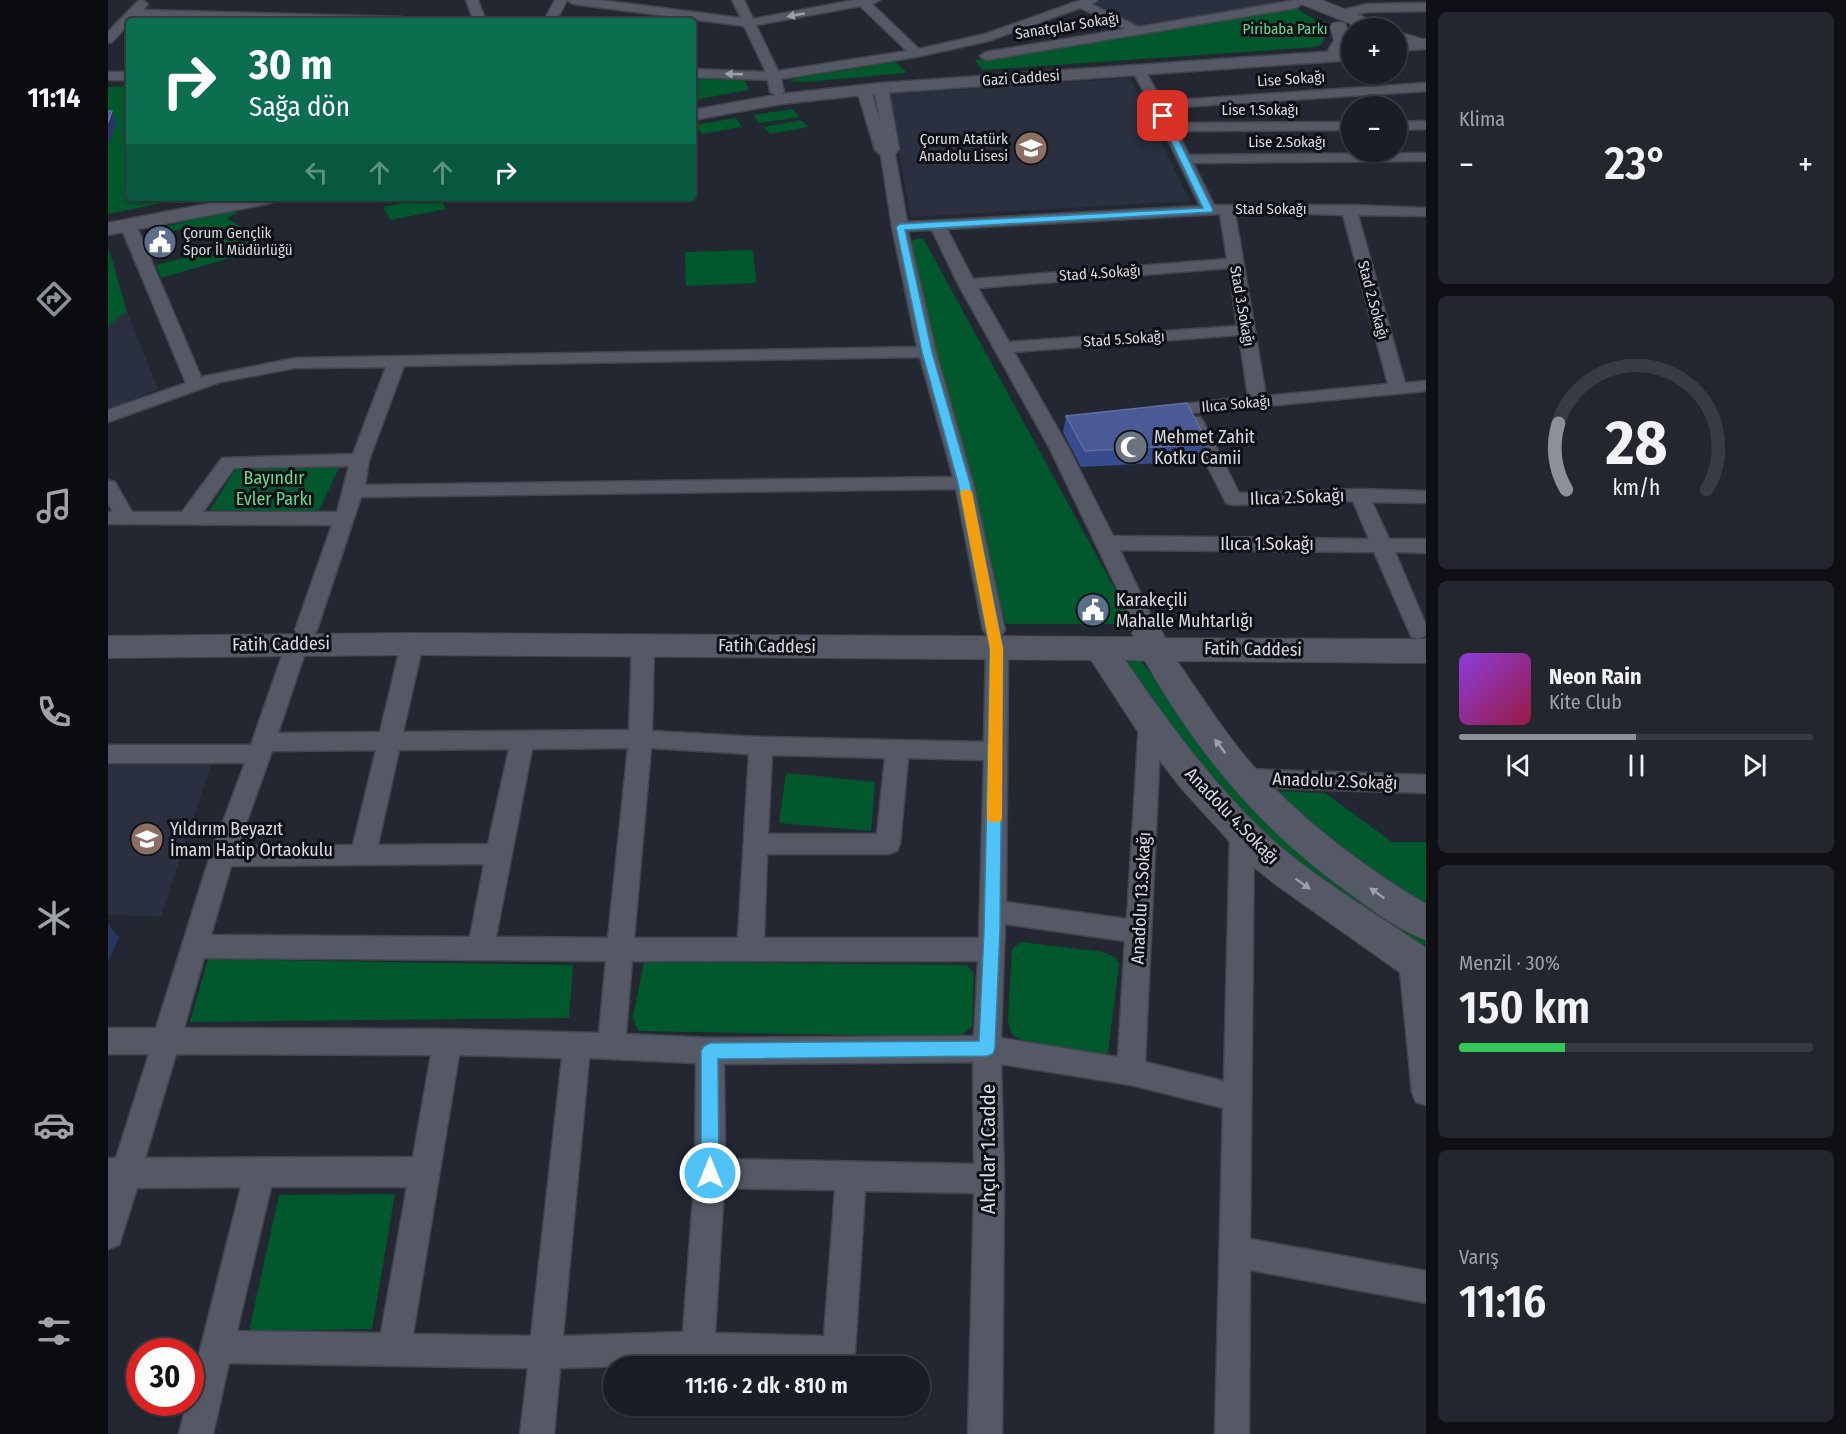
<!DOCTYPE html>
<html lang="tr">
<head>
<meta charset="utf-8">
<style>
  body { margin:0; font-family:"Fira Sans Condensed",sans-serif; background:#23262d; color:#f1f3f6; height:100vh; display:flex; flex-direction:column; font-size:22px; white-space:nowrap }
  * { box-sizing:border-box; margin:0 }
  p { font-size:20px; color:#9fa2a7 }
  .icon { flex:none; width:33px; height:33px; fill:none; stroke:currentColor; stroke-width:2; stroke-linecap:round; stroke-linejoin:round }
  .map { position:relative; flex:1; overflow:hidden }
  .details { display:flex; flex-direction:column; gap:12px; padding:12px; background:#0e1014; width:420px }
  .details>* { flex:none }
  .top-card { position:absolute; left:18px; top:18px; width:570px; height:183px; border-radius:6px; box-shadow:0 2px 4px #0004,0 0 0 2px #383b42; background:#0b6e4f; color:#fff; overflow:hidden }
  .tools { position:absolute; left:1233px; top:18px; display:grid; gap:12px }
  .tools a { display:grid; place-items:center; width:66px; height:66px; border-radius:50%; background:#1a1d25; box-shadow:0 2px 4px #0004,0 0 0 2px #383b42; font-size:30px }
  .speed { position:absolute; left:18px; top:1338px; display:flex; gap:12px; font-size:30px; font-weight:700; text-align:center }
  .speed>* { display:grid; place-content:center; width:78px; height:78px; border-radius:50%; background:#1a1d25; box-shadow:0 2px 4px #0004,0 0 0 2px #383b42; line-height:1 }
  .speed .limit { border:9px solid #d22; background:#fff; color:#111 }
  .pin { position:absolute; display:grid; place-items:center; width:51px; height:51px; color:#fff; margin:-26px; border-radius:12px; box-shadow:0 3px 9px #0006 }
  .me { position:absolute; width:66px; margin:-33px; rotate:0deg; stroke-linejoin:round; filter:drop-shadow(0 0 4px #0008) }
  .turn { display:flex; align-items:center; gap:21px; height:126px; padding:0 24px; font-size:27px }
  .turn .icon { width:78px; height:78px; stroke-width:2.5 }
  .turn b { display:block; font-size:42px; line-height:51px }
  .lanes { display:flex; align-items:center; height:57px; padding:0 24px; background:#0003; justify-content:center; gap:30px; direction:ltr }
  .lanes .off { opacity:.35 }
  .big { font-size:45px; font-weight:600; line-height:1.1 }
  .details .tile { flex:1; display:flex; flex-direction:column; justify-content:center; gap:9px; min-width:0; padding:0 21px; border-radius:9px; background:#23262d }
  .details .dial { align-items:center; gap:0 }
  .dial svg { height:156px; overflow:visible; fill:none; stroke:#383b42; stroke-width:7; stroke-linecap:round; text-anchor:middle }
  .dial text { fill:#f1f3f6; stroke:none }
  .song { display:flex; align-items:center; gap:18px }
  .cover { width:72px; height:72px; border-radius:9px; background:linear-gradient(135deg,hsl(270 70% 55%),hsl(340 70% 35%)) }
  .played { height:6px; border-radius:3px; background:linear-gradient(90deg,#8c9099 50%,#383b42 50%) }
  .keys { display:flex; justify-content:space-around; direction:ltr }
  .heat { display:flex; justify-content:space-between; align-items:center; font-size:33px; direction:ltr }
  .charge { height:9px; border-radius:4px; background:linear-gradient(90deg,#34c759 30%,#383b42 0) }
  .trip { position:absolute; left:495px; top:1356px; width:327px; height:60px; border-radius:30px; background:#1a1d25; box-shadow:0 2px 4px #0004,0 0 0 2px #383b42; font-weight:600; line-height:60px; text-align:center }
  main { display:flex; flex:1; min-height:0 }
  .dock { display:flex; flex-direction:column; width:108px; justify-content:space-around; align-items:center; background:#0a0c0f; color:#9fa2a7 }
  .dock .icon { width:42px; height:42px }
  .dock .on { color:#8c9099 }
  .dock b { font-size:27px; color:#f1f3f6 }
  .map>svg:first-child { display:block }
</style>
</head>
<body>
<main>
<nav class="dock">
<b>11:14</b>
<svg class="icon on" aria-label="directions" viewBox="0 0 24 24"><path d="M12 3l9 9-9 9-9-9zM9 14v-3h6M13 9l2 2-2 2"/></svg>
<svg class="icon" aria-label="music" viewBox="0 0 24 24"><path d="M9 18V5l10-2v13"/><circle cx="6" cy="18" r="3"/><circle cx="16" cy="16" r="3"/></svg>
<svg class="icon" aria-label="phone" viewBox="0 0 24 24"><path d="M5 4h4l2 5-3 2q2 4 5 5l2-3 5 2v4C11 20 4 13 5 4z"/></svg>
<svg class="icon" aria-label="climate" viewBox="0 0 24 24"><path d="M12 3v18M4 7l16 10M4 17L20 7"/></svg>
<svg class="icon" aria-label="car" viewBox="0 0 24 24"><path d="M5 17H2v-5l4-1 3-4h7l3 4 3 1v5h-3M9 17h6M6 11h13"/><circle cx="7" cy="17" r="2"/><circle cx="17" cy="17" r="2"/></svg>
<svg class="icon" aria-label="filters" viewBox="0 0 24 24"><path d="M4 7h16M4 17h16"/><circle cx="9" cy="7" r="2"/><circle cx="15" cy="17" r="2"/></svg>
</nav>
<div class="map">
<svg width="1318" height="1434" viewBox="0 0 1318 1434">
  <rect width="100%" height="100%" fill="#232731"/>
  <g fill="#2a3040">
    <polygon points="994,0 1170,0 1179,4 1031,29 979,5"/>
    <polygon points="1022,78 1082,201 803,217 780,94"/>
    <polygon points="0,246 19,312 50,389 0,410"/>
    <polygon points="0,762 104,762 53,916 0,915"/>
  </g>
  <g fill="#01582d">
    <path d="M1185 7C1198 14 1211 20 1219 34L1213 45 1206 47 874 70 867 60Z"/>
    <polygon points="788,62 799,73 697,82 682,81 689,78"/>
    <polygon points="585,79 637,80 641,90 585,100"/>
    <polygon points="21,86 21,198 80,198 0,214 0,87"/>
    <polygon points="684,109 692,117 651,123 645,115"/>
    <polygon points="628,118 634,127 594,134 587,125"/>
    <polygon points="693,120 700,127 662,134 656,127"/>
    <polygon points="319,198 332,198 338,209 282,220 275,207"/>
    <polygon points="125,211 130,213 119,218 134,228 149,228 152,242 146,251 53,278 48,265 83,256 110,245 83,227 42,236 40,230"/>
    <polygon points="815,238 1026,624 898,624 804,263 800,241"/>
    <polygon points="0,246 19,312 11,316 0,327"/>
    <polygon points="645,250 648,283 578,286 577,252"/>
    <polygon points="130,465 231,468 210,512 102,510"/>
    <polygon points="1033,661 1066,700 1318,932 1318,961 1154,842 1011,662"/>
    <polygon points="678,773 767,782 763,831 671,823"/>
    <polygon points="1161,791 1217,793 1284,842 1318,842 1318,910 1254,871"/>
    <polygon points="913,942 995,952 1007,957 1011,964 1000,1053 989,1054 914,1040 904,1035 900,1021 904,949"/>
    <polygon points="100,959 465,965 461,1018 82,1022"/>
    <polygon points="536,962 859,965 866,973 864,1027 851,1037 530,1031 525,1017"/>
    <polygon points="287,1194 264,1329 141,1331 171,1195"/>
  </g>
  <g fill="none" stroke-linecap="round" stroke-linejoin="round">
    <defs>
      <g id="minor">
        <polygon points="34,0 40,4 35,10 294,17 300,21 173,21 28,17 21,21 21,24 4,42 0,43 0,32 30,1"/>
        <polygon points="358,0 370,0 378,21 366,21"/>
        <polygon points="447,0 459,0 448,21 436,21"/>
        <path d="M459 0H492L633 18 624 0H636L645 19 747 0H772L764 4 811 49 877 34 973 0H990L983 4 1031 27 1188 0 1194 4 1188 8 878 60 872 56 878 52 1017 29 972 8 880 41 808 57 673 79 676 92 669 96 662 92 660 80 585 77V69L658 72 636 26 465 4ZM752 6 799 51 670 71 648 25Z"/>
        <polygon points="1318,3 1318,11 1259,12 1234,18 1228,14 1230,11 1259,4"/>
        <path d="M1030 66 1035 67 1054 101 1318 83V91L1058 108 1065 123 1244 122V130L1069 131 1081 155 1318 153V161L1085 163 1106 205H1241L1318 208V216L1250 215 1297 383 1318 381V391L1052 416 1046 415 1043 411 1046 407 1140 397 1131 335 906 352 960 447 1005 536 1261 539 1245 501 1125 505 1118 503 1077 421 1080 417H1092L1095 421 1131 493 1252 489 1318 491V503L1264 502 1281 539H1318V553L1287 552 1318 625 1317 636 1310 639 1303 636 1266 552 1012 550 1050 631 1046 636 1039 639 1032 636 941 447 850 284 824 230 800 231 828 352 865 483 897 630 893 635 886 638 879 635 875 630 848 489 253 497 209 630 205 635 198 638 191 635 187 630 224 525 0 524V512H5L0 503V480L7 482 24 512H74L114 458 245 454 278 367 187 368 112 382 0 422V410L78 383 12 225 15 222H25L28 225 93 377 187 358 809 347 784 227 773 155 767 150 749 90 751 87H761L763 90 772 122 766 88 773 84 780 88 791 149 787 154 799 222 1092 206 1043 105 1024 70ZM1133 212 1235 215 1280 384 1158 396 1127 213ZM1112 214 1119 259 865 279 839 229ZM1121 268 1129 326 901 342 870 288ZM812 357 845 477 257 485 261 460 296 366ZM241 466 229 512H95L126 468Z"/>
        <rect x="0" y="72" width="21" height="8"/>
        <polygon points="1318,121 1318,129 1288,130 1288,122"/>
        <path d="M189 636 197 638 200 644 170 733 272 732 293 644 296 638 304 636 312 638 315 644 295 732 521 730 524 645 527 639 535 637 543 639 546 645 544 731 653 737 876 742 878 649 881 643 889 641 897 643 900 649 898 902 1019 919 1031 723 1034 717 1042 714 1050 717 1053 723 1037 1062 1116 1081 1122 832 1125 825 1134 822 1143 825 1146 832 1142 1239 1318 1271V1303L1142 1270 1141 1434H1107L1115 1108 1023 1085 893 1064 896 1179 894 1434H860L866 1193 757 1191 747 1353 742 1364 737 1366 590 1364 452 1368 446 1434H412L420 1368 121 1363 105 1434H71L79 1402H82V1390L133 1187 29 1188 11 1245 0 1249V1158H8L41 1054H0V1028H48L102 856 137 763H0V745H143L178 644 181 638ZM520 748 500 938 388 937 424 749ZM543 748 641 754 630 938H526ZM401 749 380 844 270 845 291 750ZM268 750 245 845 130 846 164 751ZM664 755 777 758 769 834H660ZM800 758 876 760 871 938H656L659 854H780L789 851 792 844ZM376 864 362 937 103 935 123 866ZM897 924 1017 941 1010 1057 893 1038ZM96 958 498 961 491 1033 339 1029 76 1028ZM524 961H870L866 1036 602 1038 518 1034ZM68 1054 323 1055 305 1157 37 1158ZM351 1055 454 1058 423 1336 305 1334ZM481 1058 588 1063 587 1173 575 1332 455 1336ZM865 1062 866 1164 617 1159 616 1064ZM163 1187H299L273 1333 129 1331ZM616 1188 727 1190 716 1336 607 1333Z"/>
        <polygon points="1135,769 1318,775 1318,793 1135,787 1127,785 1123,778 1127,771"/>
        <polygon points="1304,948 1313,952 1318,968 1318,1105 1308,1102 1304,1092 1291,960 1295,952"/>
      </g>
      <g id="tertiary">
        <polygon points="1318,39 1318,49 1288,51 1288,41"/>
        <polygon points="1244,50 1244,60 773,93 673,104 585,120 585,110 673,94 773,83"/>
        <polygon points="129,198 167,198 165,202 158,204 0,235 0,223"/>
      </g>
      <g id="secondary">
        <polygon points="1190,0 1214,0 1273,24 1276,28 1253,28 1193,4"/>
        <polygon points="1231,22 1237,23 1244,41 1235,54 1223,54 1220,50 1226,40 1222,27 1225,23"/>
        <polygon points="1288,31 1318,40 1318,48 1313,49 1288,42"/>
        <path d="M1040 622 1051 625 1057 638 1318 639V663L1069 661C1094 697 1118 735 1147 768 1196 822 1256 867 1318 904V940C1293 931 1270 914 1248 898 1156 833 1092 758 1037 661L1017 660C1061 724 1110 791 1168 843 1212 881 1270 915 1318 948V986L1304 981 1168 885 1142 864 1072 787 1030 732 983 660 304 655 0 658V636L304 633 1026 637 1024 633 1029 625Z"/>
      </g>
    </defs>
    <use href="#minor" stroke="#41454d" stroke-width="3"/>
    <use href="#tertiary" stroke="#41454d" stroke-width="3"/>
    <use href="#secondary" stroke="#41454d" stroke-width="2"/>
    <use href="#minor" fill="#545965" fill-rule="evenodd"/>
    <use href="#tertiary" fill="#545965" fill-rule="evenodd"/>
    <use href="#secondary" fill="#545965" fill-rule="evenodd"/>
  </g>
  <polygon fill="#384b8d" points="958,416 1100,444 1094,461 973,467 955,432"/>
  <g fill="#283665">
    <polygon points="4,111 9,123 2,141 0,145 0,123"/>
    <polygon points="0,924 11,938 0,961"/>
  </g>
  <g fill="#495a96" stroke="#606ea2" stroke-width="1.5">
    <polygon points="0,111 4,111 0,123"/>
    <polygon points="1079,403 1100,444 977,451 958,416"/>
  </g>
  <defs><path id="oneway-solid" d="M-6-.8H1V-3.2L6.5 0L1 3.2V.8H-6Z" transform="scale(1.5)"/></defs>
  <g fill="#9da0aa">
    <use href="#oneway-solid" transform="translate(688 15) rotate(170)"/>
    <use href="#oneway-solid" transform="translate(626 74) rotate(-178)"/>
    <use href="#oneway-solid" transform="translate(1112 746) rotate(-127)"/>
    <use href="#oneway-solid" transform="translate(1195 884) rotate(35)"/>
    <use href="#oneway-solid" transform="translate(1269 893) rotate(-145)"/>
  </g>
  <polygon fill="#4fc3f7" stroke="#337fa1" stroke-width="1.5" points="1055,113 1059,116 1105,210 1104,212 797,230 824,352 862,483 895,649 892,930 887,1048 885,1054 879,1056 610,1059 611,1173 609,1179 602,1182 596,1179 593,1173 593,1051 596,1046 602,1043 871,1041 876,930 882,649 850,483 814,352 788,227 792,224 1095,208 1051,116"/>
  <polygon fill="#f59e0b" points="858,489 864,492 895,649 894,818 892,822 881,822 879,818 882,649 852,492"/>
  <defs>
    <symbol id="school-disc" viewBox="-11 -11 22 22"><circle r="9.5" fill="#8d6e63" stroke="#0e1015"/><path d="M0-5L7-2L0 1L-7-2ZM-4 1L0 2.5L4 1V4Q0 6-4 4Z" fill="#fff"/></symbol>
    <symbol id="civic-disc" viewBox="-11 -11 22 22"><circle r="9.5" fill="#5c6f8a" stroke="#0e1015"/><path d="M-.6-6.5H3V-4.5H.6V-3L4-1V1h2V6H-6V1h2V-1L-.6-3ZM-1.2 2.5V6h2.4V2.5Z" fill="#fff"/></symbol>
    <symbol id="mosque-disc" viewBox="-11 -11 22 22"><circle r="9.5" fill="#6b7280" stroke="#0e1015"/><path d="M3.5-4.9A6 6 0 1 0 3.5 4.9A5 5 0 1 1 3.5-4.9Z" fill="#fff"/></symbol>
  </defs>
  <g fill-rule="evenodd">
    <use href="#school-disc" x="904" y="129" width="38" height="38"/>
    <use href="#civic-disc" x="33" y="223" width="38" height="38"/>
    <use href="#mosque-disc" x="1004" y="428" width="38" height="38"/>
    <use href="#civic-disc" x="966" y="591" width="38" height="38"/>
    <use href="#school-disc" x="20" y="820" width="38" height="38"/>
  </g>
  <g text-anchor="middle" stroke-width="6" stroke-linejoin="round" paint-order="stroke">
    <g font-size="15" fill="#d8dbe2" stroke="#0e1015">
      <text transform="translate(959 26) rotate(-9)" y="5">Sanatçılar Sokağı</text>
      <text transform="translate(913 78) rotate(-4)" y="5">Gazi Caddesi</text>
      <text transform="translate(1183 79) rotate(-4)" y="5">Lise Sokağı</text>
      <text x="1152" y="115">Lise 1.Sokağı</text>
      <text x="1179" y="147">Lise 2.Sokağı</text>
      <text x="1163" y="214">Stad Sokağı</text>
      <text transform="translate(992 273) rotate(-4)" y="5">Stad 4.Sokağı</text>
      <text transform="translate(1265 300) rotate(75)" y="5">Stad 2.Sokağı</text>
      <text transform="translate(1134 306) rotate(80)" y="5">Stad 3.Sokağı</text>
      <text transform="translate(1016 339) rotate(-4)" y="5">Stad 5.Sokağı</text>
      <text transform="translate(1128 404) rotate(-5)" y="5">Ilıca Sokağı</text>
    </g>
    <g font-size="15" fill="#63da8f" stroke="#0e1015">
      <text x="1177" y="34">Piribaba Parkı</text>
    </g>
    <g font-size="15" fill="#d8dbe2" stroke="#0e1015" text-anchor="end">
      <text x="900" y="144">Çorum Atatürk<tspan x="900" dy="17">Anadolu Lisesi</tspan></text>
      <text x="75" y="238" text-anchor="start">Çorum Gençlik<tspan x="75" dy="17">Spor İl Müdürlüğü</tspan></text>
    </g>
    <g font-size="18" fill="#d8dbe2" stroke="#0e1015" text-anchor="start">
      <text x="1046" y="443">Mehmet Zahit<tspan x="1046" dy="21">Kotku Camii</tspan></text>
      <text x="1008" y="606">Karakeçili<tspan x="1008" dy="21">Mahalle Muhtarlığı</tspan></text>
      <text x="62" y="835">Yıldırım Beyazıt<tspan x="62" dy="21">İmam Hatip Ortaokulu</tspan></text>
    </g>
    <g font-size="18" fill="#63da8f" stroke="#0e1015">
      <text x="166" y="484">Bayındır<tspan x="166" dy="21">Evler Parkı</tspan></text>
    </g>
    <g font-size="18" fill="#d8dbe2" stroke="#0e1015">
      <text transform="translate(1189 497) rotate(-2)" y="6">Ilıca 2.Sokağı</text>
      <text x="1159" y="550">Ilıca 1.Sokağı</text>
      <text transform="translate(173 644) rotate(-1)" y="6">Fatih Caddesi</text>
      <text transform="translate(659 646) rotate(1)" y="6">Fatih Caddesi</text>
      <text transform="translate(1145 649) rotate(1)" y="6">Fatih Caddesi</text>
      <text transform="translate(1227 781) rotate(2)" y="6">Anadolu 2.Sokağı</text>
      <text transform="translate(1124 816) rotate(46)" y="6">Anadolu 4.Sokağı</text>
      <text transform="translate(1033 898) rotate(-87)" y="6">Anadolu 13.Sokağı</text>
    </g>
    <g font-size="21" fill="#d8dbe2" stroke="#0e1015">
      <text transform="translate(880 1149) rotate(-90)" y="7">Ahçılar 1.Cadde</text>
    </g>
  </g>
</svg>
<div class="tools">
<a>+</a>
<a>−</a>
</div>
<div class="speed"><div class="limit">30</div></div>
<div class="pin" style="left:1055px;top:116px;background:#d93025"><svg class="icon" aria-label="arrive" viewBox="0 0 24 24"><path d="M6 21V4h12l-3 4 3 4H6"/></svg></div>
<svg class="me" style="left:602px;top:1173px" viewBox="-20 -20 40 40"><circle r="17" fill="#4fc3f7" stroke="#fff" stroke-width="3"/><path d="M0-11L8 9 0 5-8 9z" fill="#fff"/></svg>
<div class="trip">11:16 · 2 dk · 810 m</div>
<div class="top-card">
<div class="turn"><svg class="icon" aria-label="right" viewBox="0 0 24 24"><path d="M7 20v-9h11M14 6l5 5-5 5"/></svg><div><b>30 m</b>Sağa dön</div></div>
<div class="lanes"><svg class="icon off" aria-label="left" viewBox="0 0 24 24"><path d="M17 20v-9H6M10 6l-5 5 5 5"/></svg><svg class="icon off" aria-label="ahead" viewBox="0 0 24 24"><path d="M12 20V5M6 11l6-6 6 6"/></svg><svg class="icon off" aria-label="ahead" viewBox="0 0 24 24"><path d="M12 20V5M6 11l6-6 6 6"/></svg><svg class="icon" aria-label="right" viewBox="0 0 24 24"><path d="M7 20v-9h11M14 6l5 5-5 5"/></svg></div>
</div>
</div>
<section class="details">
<div class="tile"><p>Klima</p>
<div class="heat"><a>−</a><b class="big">23°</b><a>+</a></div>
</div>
<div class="tile dial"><svg viewBox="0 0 100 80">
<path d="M14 69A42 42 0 1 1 86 69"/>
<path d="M14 69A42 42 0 0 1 10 35" stroke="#8c9099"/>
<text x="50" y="56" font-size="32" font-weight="700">28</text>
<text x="50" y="72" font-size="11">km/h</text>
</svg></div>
<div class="tile">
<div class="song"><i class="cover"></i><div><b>Neon Rain</b><p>Kite Club</p></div></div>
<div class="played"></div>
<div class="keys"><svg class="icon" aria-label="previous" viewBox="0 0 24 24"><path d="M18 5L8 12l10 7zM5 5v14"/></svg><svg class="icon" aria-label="pause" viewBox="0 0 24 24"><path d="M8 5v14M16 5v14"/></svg><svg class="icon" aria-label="next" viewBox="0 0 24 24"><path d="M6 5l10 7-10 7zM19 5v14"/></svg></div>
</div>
<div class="tile"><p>Menzil · 30%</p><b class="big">150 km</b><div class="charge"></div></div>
<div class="tile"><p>Varış</p><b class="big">11:16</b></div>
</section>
</main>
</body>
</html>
